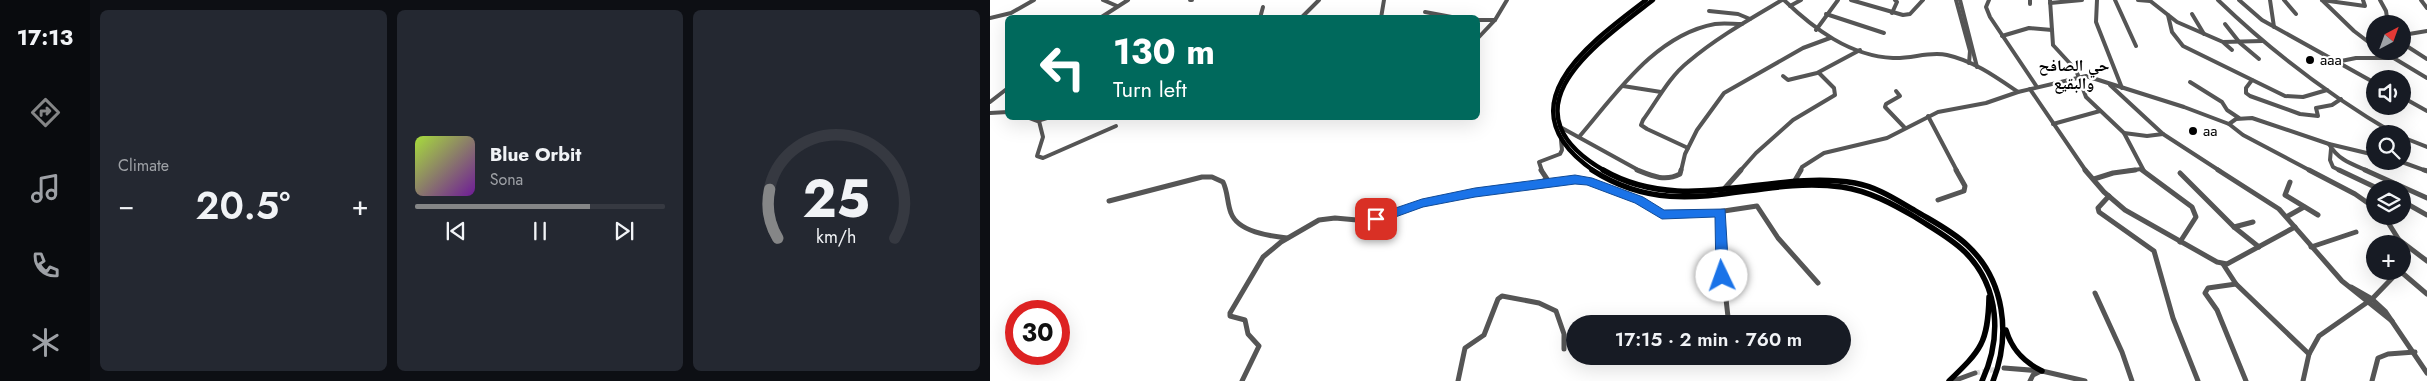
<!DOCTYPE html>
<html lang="en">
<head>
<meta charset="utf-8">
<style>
  body { margin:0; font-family:Jost,"Noto Naskh Arabic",sans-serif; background:#242831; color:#f1f3f6; height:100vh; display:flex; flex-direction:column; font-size:19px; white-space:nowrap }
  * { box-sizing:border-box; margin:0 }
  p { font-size:16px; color:#9ea1a6 }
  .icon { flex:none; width:28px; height:28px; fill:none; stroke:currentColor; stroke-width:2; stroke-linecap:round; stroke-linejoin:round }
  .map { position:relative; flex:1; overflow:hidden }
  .details { display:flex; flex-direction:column; gap:10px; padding:10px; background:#0d0f14; width:900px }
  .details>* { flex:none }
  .guide { position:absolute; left:15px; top:15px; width:475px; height:105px; border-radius:8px; box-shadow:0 5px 20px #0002; background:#00695c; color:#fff; overflow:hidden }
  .needle { width:32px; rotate:41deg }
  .fabs { position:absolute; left:1376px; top:15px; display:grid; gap:10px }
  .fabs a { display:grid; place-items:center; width:45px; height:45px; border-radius:50%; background:#171b24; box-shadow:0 5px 20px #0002; font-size:25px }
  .speed { position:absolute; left:15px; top:300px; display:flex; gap:10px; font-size:25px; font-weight:700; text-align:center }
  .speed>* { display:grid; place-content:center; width:65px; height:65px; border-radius:50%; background:#171b24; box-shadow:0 5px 20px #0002; line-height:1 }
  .speed .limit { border:8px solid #d22; background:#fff; color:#111 }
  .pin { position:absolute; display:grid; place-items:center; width:42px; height:42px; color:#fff; margin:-21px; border-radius:10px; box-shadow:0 2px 8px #0006 }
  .me { position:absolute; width:55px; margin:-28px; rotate:357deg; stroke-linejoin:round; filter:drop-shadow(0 0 4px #0008) }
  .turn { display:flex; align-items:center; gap:18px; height:105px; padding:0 25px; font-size:22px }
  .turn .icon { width:65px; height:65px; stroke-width:2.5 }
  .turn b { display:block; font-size:35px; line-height:42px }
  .big { font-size:38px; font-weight:600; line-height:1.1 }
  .details .card { flex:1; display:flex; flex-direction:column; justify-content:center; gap:8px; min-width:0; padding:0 18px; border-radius:8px; background:#242831 }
  .details .dial { align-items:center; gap:0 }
  .dial svg { height:130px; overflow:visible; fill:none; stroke:#363941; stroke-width:7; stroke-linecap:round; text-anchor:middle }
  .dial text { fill:#f1f3f6; stroke:none }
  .song { display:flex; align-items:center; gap:15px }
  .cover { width:60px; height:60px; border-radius:8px; background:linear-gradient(135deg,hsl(80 70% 55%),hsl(280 70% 35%)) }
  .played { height:5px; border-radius:2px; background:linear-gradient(90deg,#858687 70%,#363941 70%) }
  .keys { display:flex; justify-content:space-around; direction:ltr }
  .heat { display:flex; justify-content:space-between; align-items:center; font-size:28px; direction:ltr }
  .details .tiles { flex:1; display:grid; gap:10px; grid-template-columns:repeat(3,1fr) }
  .trip { position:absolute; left:576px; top:315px; width:285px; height:50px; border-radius:25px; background:#171b24; box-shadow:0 5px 20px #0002; font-weight:600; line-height:50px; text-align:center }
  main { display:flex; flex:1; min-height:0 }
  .tabs { display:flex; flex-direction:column; width:90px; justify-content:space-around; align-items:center; background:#090b0e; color:#9ea1a6 }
  .tabs .icon { width:35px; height:35px }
  .tabs .selected { color:#858687 }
  .tabs b { font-size:22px; color:#f1f3f6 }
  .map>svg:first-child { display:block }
</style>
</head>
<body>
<main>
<nav class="tabs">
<b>17:13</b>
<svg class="icon selected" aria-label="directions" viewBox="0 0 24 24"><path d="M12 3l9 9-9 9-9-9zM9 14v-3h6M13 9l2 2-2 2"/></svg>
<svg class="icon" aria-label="music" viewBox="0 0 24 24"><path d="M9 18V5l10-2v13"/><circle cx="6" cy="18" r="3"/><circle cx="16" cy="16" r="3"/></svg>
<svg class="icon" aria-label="phone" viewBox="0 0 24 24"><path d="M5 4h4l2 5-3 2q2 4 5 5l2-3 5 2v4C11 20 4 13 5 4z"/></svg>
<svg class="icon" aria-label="climate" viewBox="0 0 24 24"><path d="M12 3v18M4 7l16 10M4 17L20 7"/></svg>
</nav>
<section class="details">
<div class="tiles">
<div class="card"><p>Climate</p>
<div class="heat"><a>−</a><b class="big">20.5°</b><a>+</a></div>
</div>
<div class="card">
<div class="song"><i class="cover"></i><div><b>Blue Orbit</b><p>Sona</p></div></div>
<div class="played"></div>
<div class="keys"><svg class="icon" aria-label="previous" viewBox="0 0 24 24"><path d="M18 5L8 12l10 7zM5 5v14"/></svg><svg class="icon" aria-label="pause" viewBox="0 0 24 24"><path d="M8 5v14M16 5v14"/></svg><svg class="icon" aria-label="next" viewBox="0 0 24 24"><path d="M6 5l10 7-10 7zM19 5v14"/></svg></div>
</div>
<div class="card dial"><svg viewBox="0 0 100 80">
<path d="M14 69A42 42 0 1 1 86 69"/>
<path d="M14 69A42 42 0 0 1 9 39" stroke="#858687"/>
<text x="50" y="56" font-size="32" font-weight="700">25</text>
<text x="50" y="72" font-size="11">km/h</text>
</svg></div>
</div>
</section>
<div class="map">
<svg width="1437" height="381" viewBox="0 0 1437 381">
  <rect width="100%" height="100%" fill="#fff"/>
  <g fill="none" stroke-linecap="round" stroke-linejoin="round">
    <polyline stroke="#d9d9d9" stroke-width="5" stroke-dasharray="5 2.5" stroke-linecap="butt" points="985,373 1008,369"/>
    <g stroke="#555" stroke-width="4">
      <polyline points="113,0 127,6"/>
      <polyline points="200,0 202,0"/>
      <path d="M794 0C824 29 860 56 903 58 922 59 939 51 957 55 984 61 1006 77 1028 92L1096 76 1194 107 1239 124"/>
      <polyline points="861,0 913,15 920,14 933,0"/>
      <polyline points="966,0 980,51 979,63"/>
      <polyline points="970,0 987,67"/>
      <polyline points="999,0 996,7 1000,17 1047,87"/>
      <polyline points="1040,0 1040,4"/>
      <polyline points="1060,0 1063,45 1086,70 1096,97 1134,133 1154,171"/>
      <polyline points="1107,0 1106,22 1132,88"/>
      <polyline points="1125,0 1146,46"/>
      <polyline points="1148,0 1160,1"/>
      <polyline points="1159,0 1187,22 1233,42 1272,41"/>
      <path d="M1228 0C1282 52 1340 96 1405 134"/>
      <polyline points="1249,0 1272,20 1385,83"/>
      <polyline points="1280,0 1284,27"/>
      <polyline points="1294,0 1306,14"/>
      <polyline points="1332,0 1364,31 1385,47"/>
      <polyline points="1332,0 1375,6 1373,0"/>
      <polyline points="1390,0 1396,11 1398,24"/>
      <polyline points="1431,0 1437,8"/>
      <polyline points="1060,3 1092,0"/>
      <polyline points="800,6 811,0"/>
      <polyline points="719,11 748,14 760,19"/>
      <polyline points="435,12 467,18"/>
      <polyline points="902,13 907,2 905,0"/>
      <polyline points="836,14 894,33"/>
      <polyline points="1202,14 1214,34"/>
      <polyline points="1178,15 1182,32 1193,46 1295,96 1313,97 1337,90"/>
      <polyline points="0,18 21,13 44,0"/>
      <polyline points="110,18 138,0"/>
      <polyline points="270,18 273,7"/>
      <polyline points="311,18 329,0"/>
      <polyline points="391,18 394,0"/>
      <polyline points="488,20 505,20"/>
      <polyline points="1235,24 1250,43 1269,59"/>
      <polyline points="826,30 848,0"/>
      <polyline points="1012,36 1039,28 1062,30"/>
      <polyline points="488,38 505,20 517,0"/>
      <polyline points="1412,38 1419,34 1437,31"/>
      <polyline points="1234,43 1242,50"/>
      <polyline points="1412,43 1437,59"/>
      <polyline points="1392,51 1437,78"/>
      <polyline points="1351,61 1366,58 1404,58"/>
      <polyline points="793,76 798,80 827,73 870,50"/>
      <polyline points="1262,80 1256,88 1256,93 1260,96 1310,114 1328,116 1326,108 1342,105 1351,99"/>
      <polyline points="1200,82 1232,102 1237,110 1249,118"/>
      <polyline points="1120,85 1173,134 1230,171"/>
      <polyline points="633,86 671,92"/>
      <polyline points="1040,89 1096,171"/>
      <polyline points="906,91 910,96 896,104 895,107 915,128"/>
      <polyline points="1412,97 1437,111"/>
      <polyline points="0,102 18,88"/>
      <polyline points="0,113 18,112"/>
      <polyline points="938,116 967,171"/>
      <polyline points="39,118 47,121 57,118"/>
      <polyline points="49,121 53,137 47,156 53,158 126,126"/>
      <polyline points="1063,124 1110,111"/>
      <polyline points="572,128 650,171"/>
      <polyline points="1134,133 1157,136 1173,134"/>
      <path d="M589 137C626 94 665 35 725 24 734 23 743 24 752 24"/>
      <polyline points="1412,137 1437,147"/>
      <path d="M1339 144C1348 160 1362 164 1378 171"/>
      <path d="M698 148 657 129 651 125 653 120C667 101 679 77 698 62 726 38 760 19 792 0"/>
      <polyline points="1341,149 1340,160 1343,167 1351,171"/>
      <polyline points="1409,161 1437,171"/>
      <polyline points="552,171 549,162 570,154 572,150 571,140"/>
      <polyline points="691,171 695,154 707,130 734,93 813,48 840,38"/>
      <polyline points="750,171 766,153 803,120 845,95 844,88 829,73"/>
      <polyline points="810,171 812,167 834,153 897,138 948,112 996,103 1028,92"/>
      <polyline points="1137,171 1151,169"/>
      <polyline points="1321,171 1253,135 1239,124 1246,119 1262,118 1339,144 1385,155"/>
    </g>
    <g stroke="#555" stroke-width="5">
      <polyline points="551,170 557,179 552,182"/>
      <path d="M647 170C662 176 675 182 690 174L691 170"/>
      <polyline points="1095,170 1114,192 1135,210 1227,262 1237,264 1305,227"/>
      <polyline points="1152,170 1202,207 1206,217 1190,242"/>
      <polyline points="1228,170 1289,209 1352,281 1402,321"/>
      <polyline points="1319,170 1365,194 1385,208"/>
      <polyline points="1349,170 1389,189"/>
      <polyline points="1375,170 1437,198"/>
      <polyline points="1434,170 1437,171"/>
      <polyline points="1190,173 1244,227 1269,247"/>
      <polyline points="1104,179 1123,173 1145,170"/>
      <polyline points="804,182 811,170"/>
      <polyline points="1300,182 1295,195 1328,215"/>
      <polyline points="734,189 751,170"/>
      <polyline points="1119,196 1108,208 1109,212 1164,251 1183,318 1208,381"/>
      <polyline points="948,200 974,191 975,186 966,170"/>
      <path d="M119 201 212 177H222L233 182C238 192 237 203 241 213 248 232 280 236 297 238"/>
      <polyline points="1412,201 1437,215"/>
      <polyline points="731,212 732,263 738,317"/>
      <polyline points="1298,216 1314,207"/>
      <polyline points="1394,216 1409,240"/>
      <polyline points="1244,227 1263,222"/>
      <polyline points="1408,239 1437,261"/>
      <polyline points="1321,247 1366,232"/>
      <polyline points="1412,255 1412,264"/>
      <polyline points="1233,264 1246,284 1319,354"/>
      <polyline points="1410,271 1437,294"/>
      <polyline points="1246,284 1218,288 1215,293 1227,310 1256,381"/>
      <polyline points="1361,287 1382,299 1395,311 1437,373"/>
      <polyline points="1105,293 1132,352 1142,381"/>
      <polyline points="1014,368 1052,371 1095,381"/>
      <polyline points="252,381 269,346 258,334 255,320 240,316 240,313 273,257 291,242 329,220 345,218 378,221 447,200 585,179 606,183 637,195 672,215 714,214 767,206 788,238 828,283"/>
      <polyline points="468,381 475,348 494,335 508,299 512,296 549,303 566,311 574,334 574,349"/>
      <polyline points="963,381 985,373"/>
      <polyline points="1040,381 1043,375 1051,371"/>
      <polyline points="1313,381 1319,354 1329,336 1382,299 1409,271"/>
      <polyline points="1382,381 1388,358 1398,354 1425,352"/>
    </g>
    <g stroke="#000" stroke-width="4.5">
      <path d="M604 171C511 107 598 44 656 0"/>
      <path d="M615 171C509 110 605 45 663 0"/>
    </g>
    <g stroke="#000" stroke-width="5.5">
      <path d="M602 170C689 226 761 175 852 187 879 191 903 204 925 217 942 228 961 238 975 252 1010 287 1012 338 992 381"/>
      <path d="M613 170C694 217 779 169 865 183 887 187 905 199 924 210 942 221 961 230 977 245 1015 280 1021 335 1003 381"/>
      <path d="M1016 330C1022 350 1034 362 1052 371"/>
      <path d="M959 381C991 350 998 343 999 297"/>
    </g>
  </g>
  <polygon fill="#1a73e8" stroke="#114b97" points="585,175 602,178 653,197 674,210 735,209 739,276 737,279 728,279 726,276 725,217 672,219 645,203 597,185 585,184 485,197 433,207 386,224 380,219 382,216 432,199 485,188"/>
  <g fill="#000" stroke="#fff" stroke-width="2">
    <circle cx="1320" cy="60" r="5"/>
    <circle cx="1203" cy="131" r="5"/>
  </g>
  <g text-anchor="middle" stroke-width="4.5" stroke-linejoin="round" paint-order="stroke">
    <g font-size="15" fill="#000" stroke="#fff" text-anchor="start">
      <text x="1330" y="65">aaa</text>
      <text x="1213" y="136">aa</text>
    </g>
    <g font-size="16" font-weight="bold" fill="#000" stroke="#fff">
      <text x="1084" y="71">حي الصافح<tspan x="1084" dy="18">والبقيع</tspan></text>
    </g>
  </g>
</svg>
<div class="fabs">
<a><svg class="needle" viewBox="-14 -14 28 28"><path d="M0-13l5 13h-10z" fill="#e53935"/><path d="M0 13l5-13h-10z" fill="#9ea1a6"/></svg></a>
<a><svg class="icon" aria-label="sound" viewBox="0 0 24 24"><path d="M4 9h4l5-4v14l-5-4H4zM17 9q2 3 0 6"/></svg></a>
<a><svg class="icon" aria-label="search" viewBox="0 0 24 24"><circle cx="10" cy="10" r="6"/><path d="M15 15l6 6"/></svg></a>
<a><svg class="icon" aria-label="layers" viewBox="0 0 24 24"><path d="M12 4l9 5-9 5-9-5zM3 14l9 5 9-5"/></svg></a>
<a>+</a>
</div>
<div class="speed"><div class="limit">30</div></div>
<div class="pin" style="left:386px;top:219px;background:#d93025"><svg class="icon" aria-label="arrive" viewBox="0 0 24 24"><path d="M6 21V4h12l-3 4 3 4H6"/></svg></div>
<svg class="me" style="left:732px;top:276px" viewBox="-20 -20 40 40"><circle r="19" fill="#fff"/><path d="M0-13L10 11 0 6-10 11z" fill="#1a73e8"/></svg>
<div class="trip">17:15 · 2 min · 760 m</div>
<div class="guide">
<div class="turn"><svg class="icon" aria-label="left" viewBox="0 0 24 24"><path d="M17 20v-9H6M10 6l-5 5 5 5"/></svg><div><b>130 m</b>Turn left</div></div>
</div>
</div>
</main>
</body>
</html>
